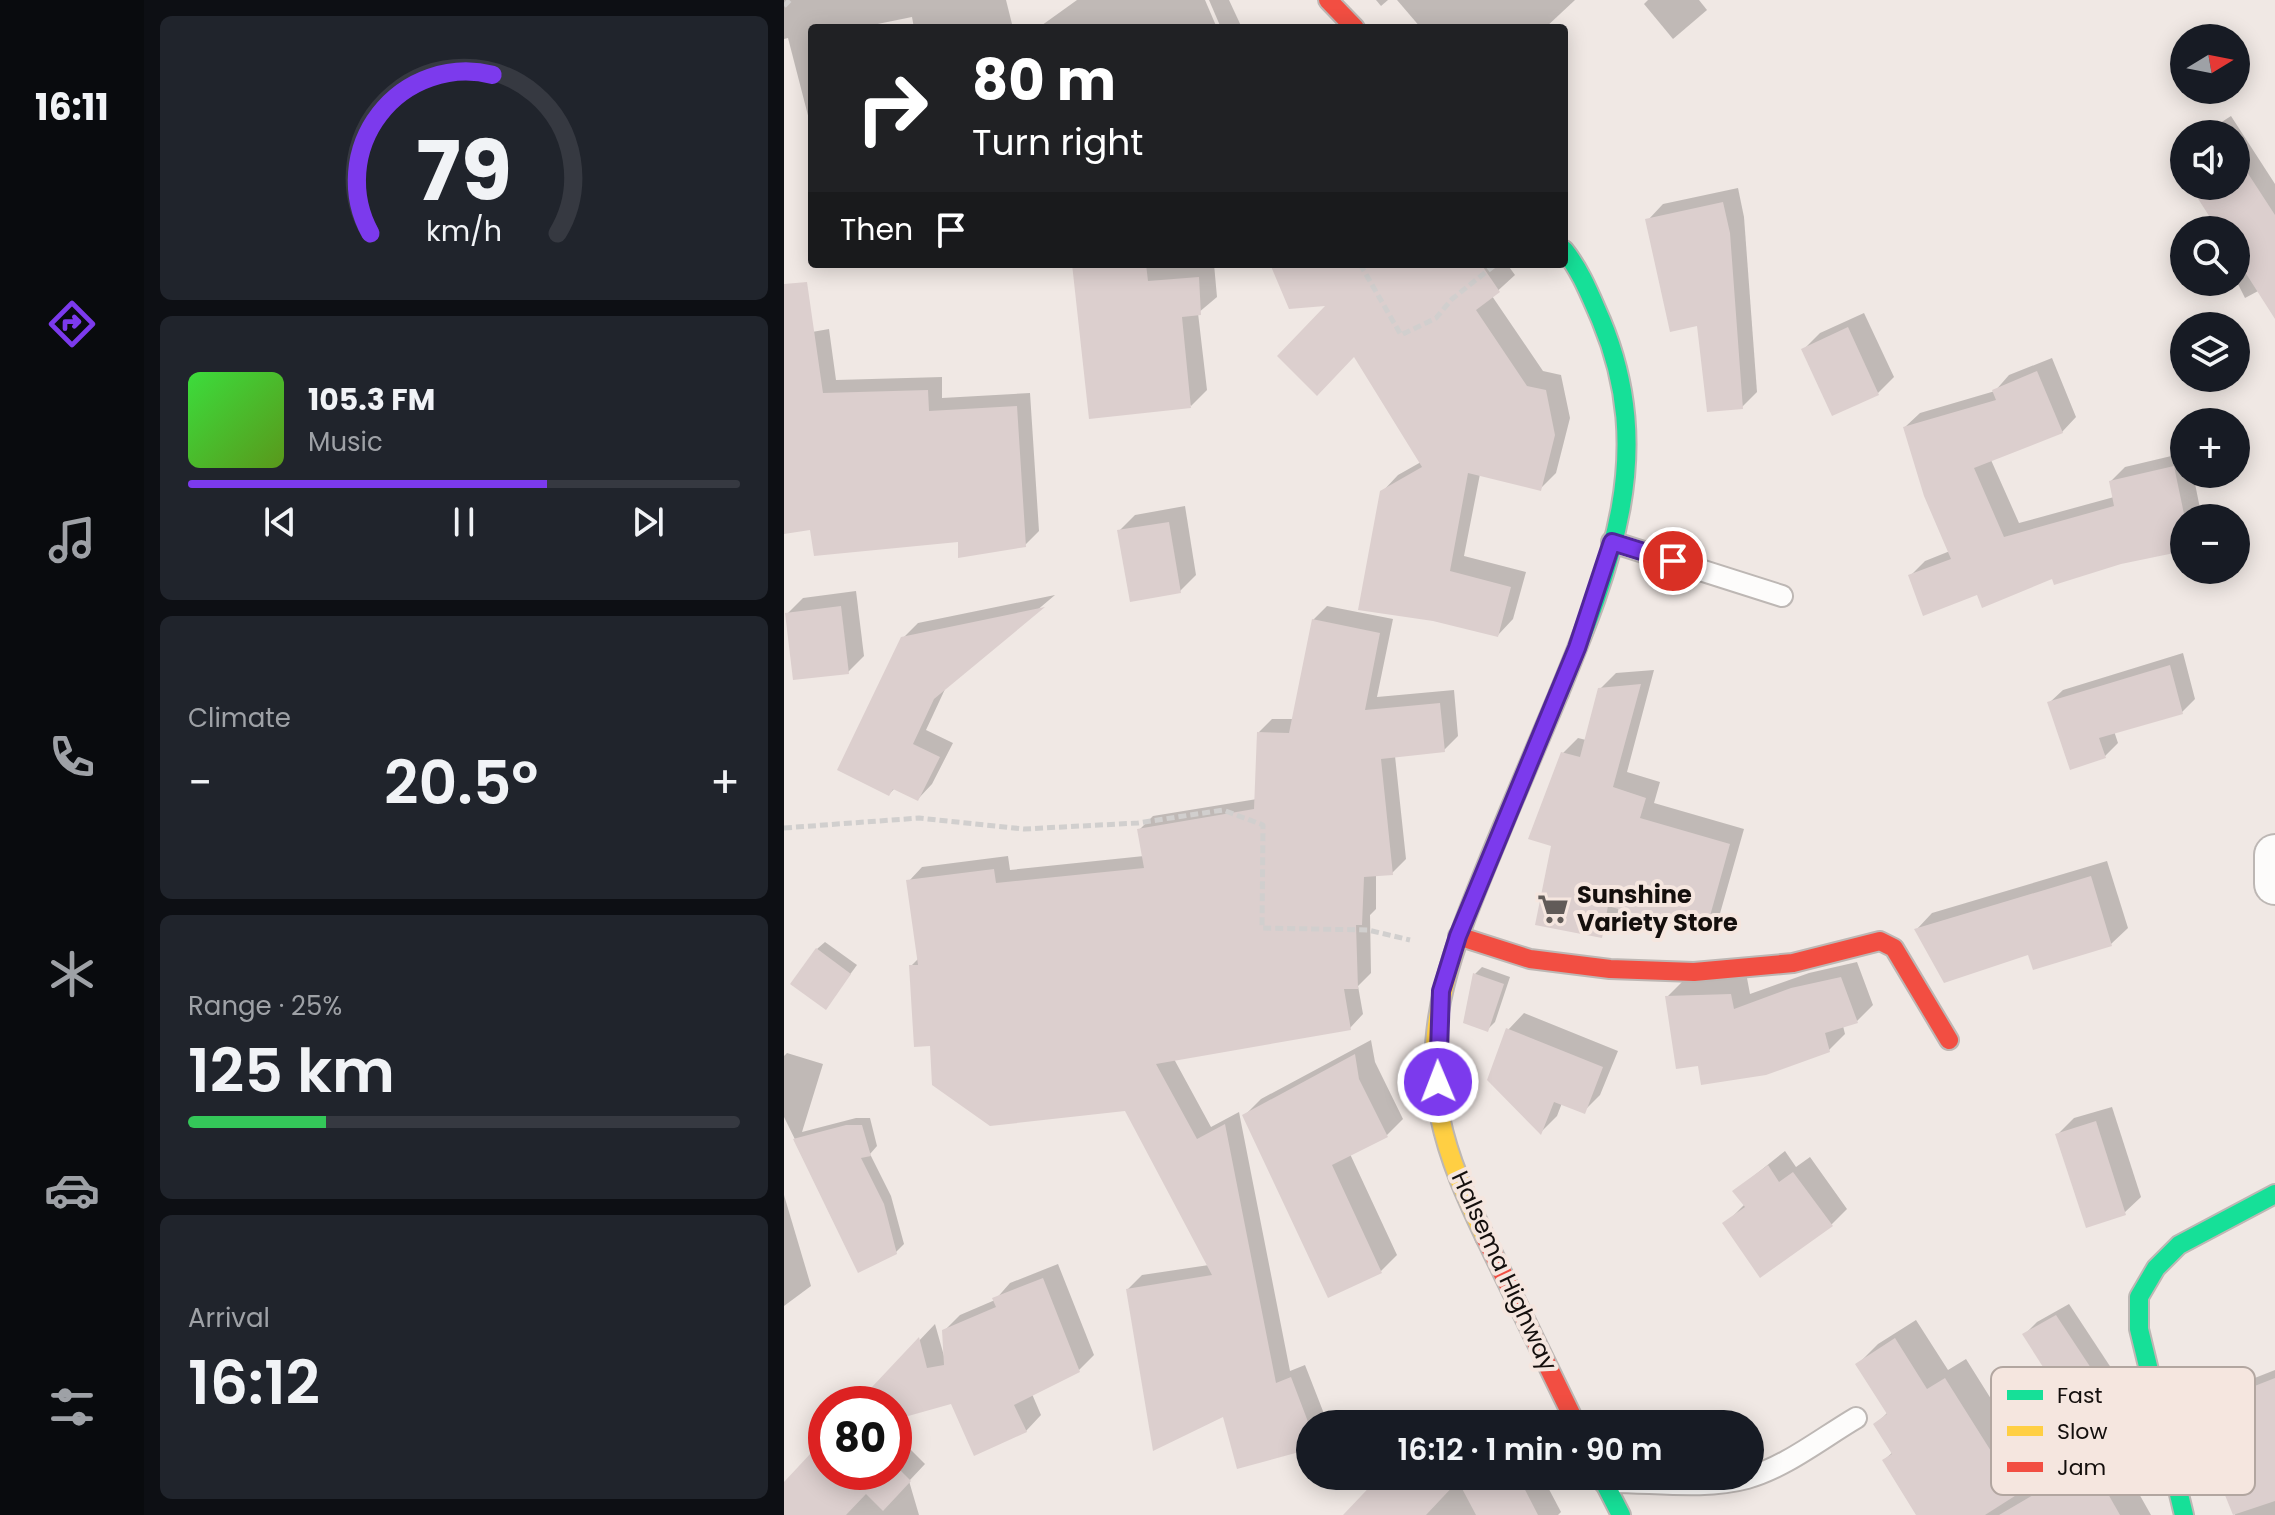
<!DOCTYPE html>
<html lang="en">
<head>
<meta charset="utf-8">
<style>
  body { margin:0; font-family:Poppins,sans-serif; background:#20242c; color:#f1f3f6; height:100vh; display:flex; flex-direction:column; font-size:30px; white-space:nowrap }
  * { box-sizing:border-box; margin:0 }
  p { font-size:26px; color:#9ea1a6 }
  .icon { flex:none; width:44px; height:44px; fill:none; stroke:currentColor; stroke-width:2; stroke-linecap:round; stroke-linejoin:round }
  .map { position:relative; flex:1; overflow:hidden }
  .drawer { display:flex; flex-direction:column; gap:16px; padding:16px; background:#0d0f14; width:640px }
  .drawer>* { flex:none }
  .banner { position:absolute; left:24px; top:24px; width:760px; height:244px; border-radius:8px; box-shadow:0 4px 20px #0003; background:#202124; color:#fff; overflow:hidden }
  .needle { width:52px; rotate:80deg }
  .fabs { position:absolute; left:1386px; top:24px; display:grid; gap:16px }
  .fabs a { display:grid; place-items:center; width:80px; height:80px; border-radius:50%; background:#171b24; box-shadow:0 4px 20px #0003; font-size:40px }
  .speed { position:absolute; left:24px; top:1386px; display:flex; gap:16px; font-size:40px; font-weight:700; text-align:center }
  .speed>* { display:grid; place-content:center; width:104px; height:104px; border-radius:50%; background:#171b24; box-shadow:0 4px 20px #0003; line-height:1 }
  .speed .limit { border:12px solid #d22; background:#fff; color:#111 }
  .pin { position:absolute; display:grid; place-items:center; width:68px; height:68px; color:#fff; margin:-34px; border:4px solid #fff; border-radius:50%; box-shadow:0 2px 8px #0007 }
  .me { position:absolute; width:88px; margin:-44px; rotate:359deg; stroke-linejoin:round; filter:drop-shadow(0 0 6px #0008) }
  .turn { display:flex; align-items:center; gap:28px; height:168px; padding:0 32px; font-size:36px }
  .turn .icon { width:104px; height:104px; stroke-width:2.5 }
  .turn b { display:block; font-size:56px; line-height:68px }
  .then { display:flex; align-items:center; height:76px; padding:0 32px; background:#0003; gap:16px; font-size:30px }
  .big { font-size:60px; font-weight:600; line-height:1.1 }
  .drawer .card { flex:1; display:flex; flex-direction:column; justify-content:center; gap:12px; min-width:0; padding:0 28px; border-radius:12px; background:#20242c }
  .drawer .dial { align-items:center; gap:0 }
  .dial svg { height:208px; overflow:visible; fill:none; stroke:#363941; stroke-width:7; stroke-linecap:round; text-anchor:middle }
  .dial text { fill:#f1f3f6; stroke:none }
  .song { display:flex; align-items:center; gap:24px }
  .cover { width:96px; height:96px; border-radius:12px; background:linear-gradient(135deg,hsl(120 70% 55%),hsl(90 70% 35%)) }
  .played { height:8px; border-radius:4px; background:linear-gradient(90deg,#7c3aed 65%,#363941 65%) }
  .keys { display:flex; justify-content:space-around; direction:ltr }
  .heat { display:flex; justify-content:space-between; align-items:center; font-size:44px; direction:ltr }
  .charge { height:12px; border-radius:6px; background:linear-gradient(90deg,#34c759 25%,#363941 0) }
  .trip { position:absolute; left:512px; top:1410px; width:468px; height:80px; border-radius:40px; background:#171b24; box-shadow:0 4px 20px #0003; font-weight:600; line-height:80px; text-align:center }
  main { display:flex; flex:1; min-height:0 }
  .tabs { display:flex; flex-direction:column; width:144px; justify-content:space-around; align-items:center; background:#090b0e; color:#9ea1a6 }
  .tabs .icon { width:56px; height:56px }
  .tabs .selected { color:#7c3aed }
  .tabs b { font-size:36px; color:#f1f3f6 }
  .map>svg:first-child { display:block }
</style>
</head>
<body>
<main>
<nav class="tabs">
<b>16:11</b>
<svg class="icon selected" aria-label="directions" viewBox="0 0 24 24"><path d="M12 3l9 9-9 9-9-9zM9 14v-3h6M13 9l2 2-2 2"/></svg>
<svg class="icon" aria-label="music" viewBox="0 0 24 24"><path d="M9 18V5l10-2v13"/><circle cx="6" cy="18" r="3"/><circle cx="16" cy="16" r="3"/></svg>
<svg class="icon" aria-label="phone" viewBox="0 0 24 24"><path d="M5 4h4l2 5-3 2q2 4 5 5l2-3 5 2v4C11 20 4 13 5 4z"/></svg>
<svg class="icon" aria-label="climate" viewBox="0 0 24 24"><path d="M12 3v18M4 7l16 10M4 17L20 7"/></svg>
<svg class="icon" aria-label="car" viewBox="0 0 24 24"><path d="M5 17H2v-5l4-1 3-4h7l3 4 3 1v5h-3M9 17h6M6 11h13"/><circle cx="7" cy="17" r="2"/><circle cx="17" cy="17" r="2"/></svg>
<svg class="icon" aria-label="filters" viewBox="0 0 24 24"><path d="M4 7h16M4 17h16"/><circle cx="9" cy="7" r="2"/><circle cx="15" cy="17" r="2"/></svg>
</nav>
<section class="drawer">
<div class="card dial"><svg viewBox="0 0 100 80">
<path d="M14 69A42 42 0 1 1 86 69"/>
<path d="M14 69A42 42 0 0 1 61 8" stroke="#7c3aed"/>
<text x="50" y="56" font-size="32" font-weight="700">79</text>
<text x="50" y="72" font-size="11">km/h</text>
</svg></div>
<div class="card">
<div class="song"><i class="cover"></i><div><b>105.3 FM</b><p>Music</p></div></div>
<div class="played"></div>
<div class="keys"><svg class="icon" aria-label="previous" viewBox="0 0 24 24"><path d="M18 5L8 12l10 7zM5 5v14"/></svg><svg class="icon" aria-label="pause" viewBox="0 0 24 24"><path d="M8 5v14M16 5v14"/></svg><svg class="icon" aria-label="next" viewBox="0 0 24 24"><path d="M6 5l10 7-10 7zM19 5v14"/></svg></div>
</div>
<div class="card"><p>Climate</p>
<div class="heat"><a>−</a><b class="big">20.5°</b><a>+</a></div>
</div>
<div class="card"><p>Range · 25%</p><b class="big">125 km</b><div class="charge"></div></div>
<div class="card"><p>Arrival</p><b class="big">16:12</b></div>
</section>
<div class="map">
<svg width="1491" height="1515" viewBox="0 0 1491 1515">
  <rect width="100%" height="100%" fill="#f0e8e4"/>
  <g fill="#0003">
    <polygon points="0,0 222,0 229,28 130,28 128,17 74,28 28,28 28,131 4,38 0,39"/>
    <polygon points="293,0 421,0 433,28 254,28"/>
    <polygon points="425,0 445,0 458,28 437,28"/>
    <polygon points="592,0 604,0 597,6"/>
    <polygon points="613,0 791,0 761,28 637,28"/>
    <polygon points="864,0 915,0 923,10 889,39 860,4"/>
    <polygon points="1447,116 1491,184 1491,282 1461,298 1452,280 1452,230 1436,230 1408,186 1452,186 1452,134 1419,134"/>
    <polygon points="1400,147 1400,174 1390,157"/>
    <polygon points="954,188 960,217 973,392 958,407 864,220 879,204"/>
    <polygon points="290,264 430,264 433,297 414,313 423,390 407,406"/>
    <polygon points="488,264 723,264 731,275 708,296 759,371 777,375 786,418 772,473 756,489 696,474 680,556 742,572 729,619 714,635 598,492 614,475 637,462 570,354 546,304"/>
    <polygon points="0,292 28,332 45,329 52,380 158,377 158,398 246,393 255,531 241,545 28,527 0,532"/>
    <polygon points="1080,313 1110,377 1094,393 1020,349 1036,333"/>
    <polygon points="1268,358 1292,417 1278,432 1207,460 1235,523 1330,497 1327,481 1341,467 1400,453 1400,474 1409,474 1418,518 1400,518 1400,549 1194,593 1126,576 1141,561 1166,551 1121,427 1136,413 1211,391 1225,375"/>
    <polygon points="401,506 412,575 396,591 335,531 351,515"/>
    <polygon points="72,591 80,656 64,672 3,614 19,598"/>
    <polygon points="271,595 162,687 142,730 169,743 148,784 134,799 111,788 105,794 119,638 134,623"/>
    <polygon points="543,606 609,619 593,697 670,690 674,736 660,750 611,756 622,859 608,873 592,874 592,909 586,915 587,973 574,986 579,1014 566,1028 390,1059 427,1127 455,1112 506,1371 521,1365 544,1424 526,1424 526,1447 441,1414 344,1289 358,1275 425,1265 342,1109 148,1044 127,966 135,958 125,881 138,867 224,856 226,870 360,856 356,829 369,816 473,799 475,732 488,719 510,719 529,620"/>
    <polygon points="1399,653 1411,699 1398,712 1330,731 1334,743 1321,756 1265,703 1279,690"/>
    <polygon points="870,670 843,772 876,782 870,803 960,829 935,917 920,932 835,907 832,921 817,936 769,844 779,753 794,738 802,740 816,689 832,673"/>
    <polygon points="1323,861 1344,928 1327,944 1246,952 1133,929 1148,913"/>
    <polygon points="41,942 73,965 42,1007 33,949"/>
    <polygon points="1073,962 1089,1005 1073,1021 1059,1026 1061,1034 1045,1050 915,1064 883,997 899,981 963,978 966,994 1025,973"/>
    <polygon points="698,967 726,977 711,1022 704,1029 691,974"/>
    <polygon points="740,1013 834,1051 816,1095 800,1111 778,1103 773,1116 757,1132 724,1030"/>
    <polygon points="587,1040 591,1062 619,1119 603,1135 566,1154 613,1255 597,1271 545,1296 461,1115 477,1099"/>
    <polygon points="3,1053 39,1064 18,1132 72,1118 86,1118 93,1146 86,1154 107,1196 120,1244 112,1252 75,1270 0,1117 0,1056"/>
    <polygon points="1328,1107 1357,1197 1340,1213 1274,1134 1290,1118"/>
    <polygon points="1001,1151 1012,1167 1026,1157 1063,1209 1047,1225 941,1224 961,1204 951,1191"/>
    <polygon points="0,1195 27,1286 0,1306"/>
    <polygon points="274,1264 310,1355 295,1370 248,1394 257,1415 242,1431 168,1402 110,1417 110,1404 75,1404 151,1324 160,1356 160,1331 176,1315 211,1300 226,1283"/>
    <polygon points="1285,1304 1341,1389 1329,1401 1241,1334 1253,1322"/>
    <polygon points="1132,1320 1164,1370 1182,1359 1259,1482 1327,1444 1367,1515 1135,1515 1100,1460 1109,1452 1092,1424 1104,1412 1074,1364 1094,1344"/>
    <polygon points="1491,1370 1491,1515 1451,1515 1410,1411 1425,1396"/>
    <polygon points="655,1418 661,1424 649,1424"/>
    <polygon points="110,1433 141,1464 125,1481 135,1515 12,1515 0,1504 0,1485 42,1439 42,1472 110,1472"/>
    <polygon points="599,1476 758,1476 777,1512 774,1515 564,1515"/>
  </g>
  <g fill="#dccfce">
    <polygon points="1452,155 1491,215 1491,319 1452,258 1452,230 1434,230 1406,186 1452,186"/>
    <polygon points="939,202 946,233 959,409 923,412 913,326 886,332 861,219"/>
    <polygon points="288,264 362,264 364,281 415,277 417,315 398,317 407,408 305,419"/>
    <polygon points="486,264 697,264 716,292 692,310 743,386 762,390 771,435 757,491 684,473 666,571 727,587 714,637 649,621 574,610 596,491 638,467 570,357 533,396 493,356 541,306 505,309"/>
    <polygon points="23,282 39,393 144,390 145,411 233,406 242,547 174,558 174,542 30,556 26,530 0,534 0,284"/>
    <polygon points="1064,327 1095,395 1048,416 1017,349"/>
    <polygon points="1253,371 1279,433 1190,468 1220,537 1330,506 1325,481 1390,466 1400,514 1400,551 1337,564 1270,585 1268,579 1198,608 1193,595 1139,616 1124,575 1167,559 1140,496 1119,427 1212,400 1208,390"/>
    <polygon points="385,522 397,593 346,602 333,530"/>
    <polygon points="57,606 65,674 9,680 1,613"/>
    <polygon points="261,607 150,699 129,744 156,757 134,801 109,789 105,796 53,770 117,637"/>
    <polygon points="528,619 596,633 581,710 656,703 661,752 597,759 609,875 580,877 578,925 572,925 574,989 560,989 567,1030 372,1064 413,1139 441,1124 492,1383 507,1377 526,1427 526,1449 453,1469 439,1417 369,1451 342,1289 428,1275 341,1111 206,1126 148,1085 146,1046 130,1047 125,965 134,965 122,880 210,869 212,883 360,868 353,829 470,809 473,732 505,733"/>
    <polygon points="1386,665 1399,714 1315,738 1322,758 1286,770 1263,702"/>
    <polygon points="857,684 829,787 862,798 856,818 946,844 921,934 824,906 818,938 751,925 767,846 744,839 777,752 796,757 814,688"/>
    <polygon points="1307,876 1328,946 1249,970 1244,955 1160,983 1130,929"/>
    <polygon points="32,948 67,974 42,1010 6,984"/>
    <polygon points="689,973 720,984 704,1032 679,1023"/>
    <polygon points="1057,977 1074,1023 1041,1033 1046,1052 982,1075 917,1085 914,1066 892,1069 881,996 947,994 950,1009 1007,988"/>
    <polygon points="722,1028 819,1067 801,1114 770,1102 757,1135 703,1080"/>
    <polygon points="571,1054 575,1079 604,1137 548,1165 598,1273 544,1298 458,1115"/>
    <polygon points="1312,1121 1342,1215 1302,1228 1271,1134"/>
    <polygon points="62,1125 78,1125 87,1156 77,1158 100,1204 113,1254 74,1273 9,1139"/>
    <polygon points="984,1165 995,1182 1009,1172 1049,1226 976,1278 938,1223 961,1207 948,1191"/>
    <polygon points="259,1278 296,1372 230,1405 243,1432 190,1456 167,1404 110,1420 110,1404 72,1404 135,1337 143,1368 160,1365 158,1330 212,1307 208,1298"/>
    <polygon points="1272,1315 1330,1403 1296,1425 1238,1334"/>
    <polygon points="1111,1338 1143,1389 1161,1378 1234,1494 1201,1515 1132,1515 1098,1460 1108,1454 1089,1424 1103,1414 1071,1364"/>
    <polygon points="1491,1378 1491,1501 1449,1515 1407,1411"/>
    <polygon points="42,1437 42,1472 110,1472 110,1464 127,1481 99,1511 82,1494 62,1515 0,1515 0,1482"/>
    <polygon points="1306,1462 1336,1515 1215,1515"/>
    <polygon points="596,1476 734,1476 754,1515 692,1515 674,1481 642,1515 559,1515"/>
  </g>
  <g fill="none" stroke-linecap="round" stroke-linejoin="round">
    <defs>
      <g id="lane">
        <polyline points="828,542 998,596"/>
        <path d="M820 1482C866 1481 919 1490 963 1478 1002 1467 1038 1438 1072 1418"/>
      </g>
      <polyline id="street" points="1491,855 1491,884"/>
      <g id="fast">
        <path d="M775 693C827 566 873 454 817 320 806 295 797 271 780 250"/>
        <polyline points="817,1476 837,1515"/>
        <polyline points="1400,1515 1355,1329 1355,1297 1372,1268 1395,1245 1491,1194"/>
      </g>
      <path id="slow" d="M701 1237C682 1197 665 1160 656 1117 635 1022 676 931 711 845 732 794 754 743 775 693"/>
      <g id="jam">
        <polyline points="544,0 571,28"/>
        <polyline points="674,936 746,959 826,969 910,972 1009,963 1096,941 1110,948 1165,1040"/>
        <polyline points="701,1237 792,1424"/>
      </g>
    </defs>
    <use href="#lane" stroke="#bdb7b4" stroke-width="24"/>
    <use href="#street" stroke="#bdb7b4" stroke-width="44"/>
    <use href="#fast" stroke="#bdb7b4" stroke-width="22"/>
    <use href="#slow" stroke="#bdb7b4" stroke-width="22"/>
    <use href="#jam" stroke="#bdb7b4" stroke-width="22"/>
    <g stroke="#d1cfce" stroke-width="5" stroke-dasharray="8 4" stroke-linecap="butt">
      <polyline points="0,6 6,0"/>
      <polyline points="576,264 617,335 652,318 668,299 712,264"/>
      <polyline points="0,828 135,818 240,829 354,823 439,810 479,825 478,928 584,930 626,940"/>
    </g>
    <use href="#lane" stroke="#fdfcfb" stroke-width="20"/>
    <use href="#street" stroke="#fdfcfb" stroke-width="40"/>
    <use href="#fast" stroke="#16e098" stroke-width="18"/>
    <use href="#slow" stroke="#ffcf43" stroke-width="18"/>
    <use href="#jam" stroke="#f24e42" stroke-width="18"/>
  </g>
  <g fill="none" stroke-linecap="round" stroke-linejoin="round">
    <defs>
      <polyline id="route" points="654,1082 657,991 674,936 793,648 828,542 889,561"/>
    </defs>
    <use href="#route" stroke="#51269a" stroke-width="20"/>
    <use href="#route" stroke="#7c3aed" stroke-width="14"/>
  </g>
  <defs>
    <symbol id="supermarket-bare" viewBox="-9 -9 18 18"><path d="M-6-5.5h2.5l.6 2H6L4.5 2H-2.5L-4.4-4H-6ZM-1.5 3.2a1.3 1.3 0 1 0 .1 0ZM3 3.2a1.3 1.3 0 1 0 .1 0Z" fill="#615b58" stroke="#f5e6df" stroke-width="2.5" paint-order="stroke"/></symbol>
  </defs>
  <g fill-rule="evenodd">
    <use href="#supermarket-bare" x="747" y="887" width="44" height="44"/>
  </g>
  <g text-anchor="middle" stroke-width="8" stroke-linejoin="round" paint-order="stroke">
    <g font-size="24" font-weight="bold" fill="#140f0d" stroke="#f5e6df" text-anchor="start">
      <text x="793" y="903">Sunshine<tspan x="793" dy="28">Variety Store</tspan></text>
    </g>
    <g font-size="24" fill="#140f0d" stroke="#f5e6df">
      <text transform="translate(720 1271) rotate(65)" y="8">Halsema Highway</text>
    </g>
  </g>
  <rect x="1207" y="1367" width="264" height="128" rx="12" fill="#f5e6df" stroke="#b2a6a0" stroke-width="2"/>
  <rect x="1223" y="1390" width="36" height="10" fill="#16e098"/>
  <rect x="1223" y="1426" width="36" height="10" fill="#ffcf43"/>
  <rect x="1223" y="1462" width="36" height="10" fill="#f24e42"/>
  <g font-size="22" fill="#140f0d">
    <text x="1273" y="1403">Fast</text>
    <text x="1273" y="1439">Slow</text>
    <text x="1273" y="1475">Jam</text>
  </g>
</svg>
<div class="fabs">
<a><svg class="needle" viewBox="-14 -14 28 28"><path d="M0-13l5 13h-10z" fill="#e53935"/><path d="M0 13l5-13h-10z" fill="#9ea1a6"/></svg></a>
<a><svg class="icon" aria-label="sound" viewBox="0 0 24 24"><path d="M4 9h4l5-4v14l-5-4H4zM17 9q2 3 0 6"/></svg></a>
<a><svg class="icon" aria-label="search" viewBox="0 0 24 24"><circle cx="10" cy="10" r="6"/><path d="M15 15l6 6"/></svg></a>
<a><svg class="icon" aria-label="layers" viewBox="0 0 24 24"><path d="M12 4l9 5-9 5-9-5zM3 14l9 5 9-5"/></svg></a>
<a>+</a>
<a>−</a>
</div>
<div class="speed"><div class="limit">80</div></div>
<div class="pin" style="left:889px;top:561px;background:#d93025"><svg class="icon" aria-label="arrive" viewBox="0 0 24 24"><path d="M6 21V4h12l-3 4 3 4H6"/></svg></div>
<svg class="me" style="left:654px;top:1082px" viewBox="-20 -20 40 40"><circle r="17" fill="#7c3aed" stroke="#fff" stroke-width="3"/><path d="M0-11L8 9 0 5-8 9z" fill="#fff"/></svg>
<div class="trip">16:12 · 1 min · 90 m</div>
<div class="banner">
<div class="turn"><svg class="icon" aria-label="right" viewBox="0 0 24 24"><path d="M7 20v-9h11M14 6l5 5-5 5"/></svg><div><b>80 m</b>Turn right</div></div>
<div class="then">Then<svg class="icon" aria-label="arrive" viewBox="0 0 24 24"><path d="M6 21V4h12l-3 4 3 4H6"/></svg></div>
</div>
</div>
</main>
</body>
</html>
